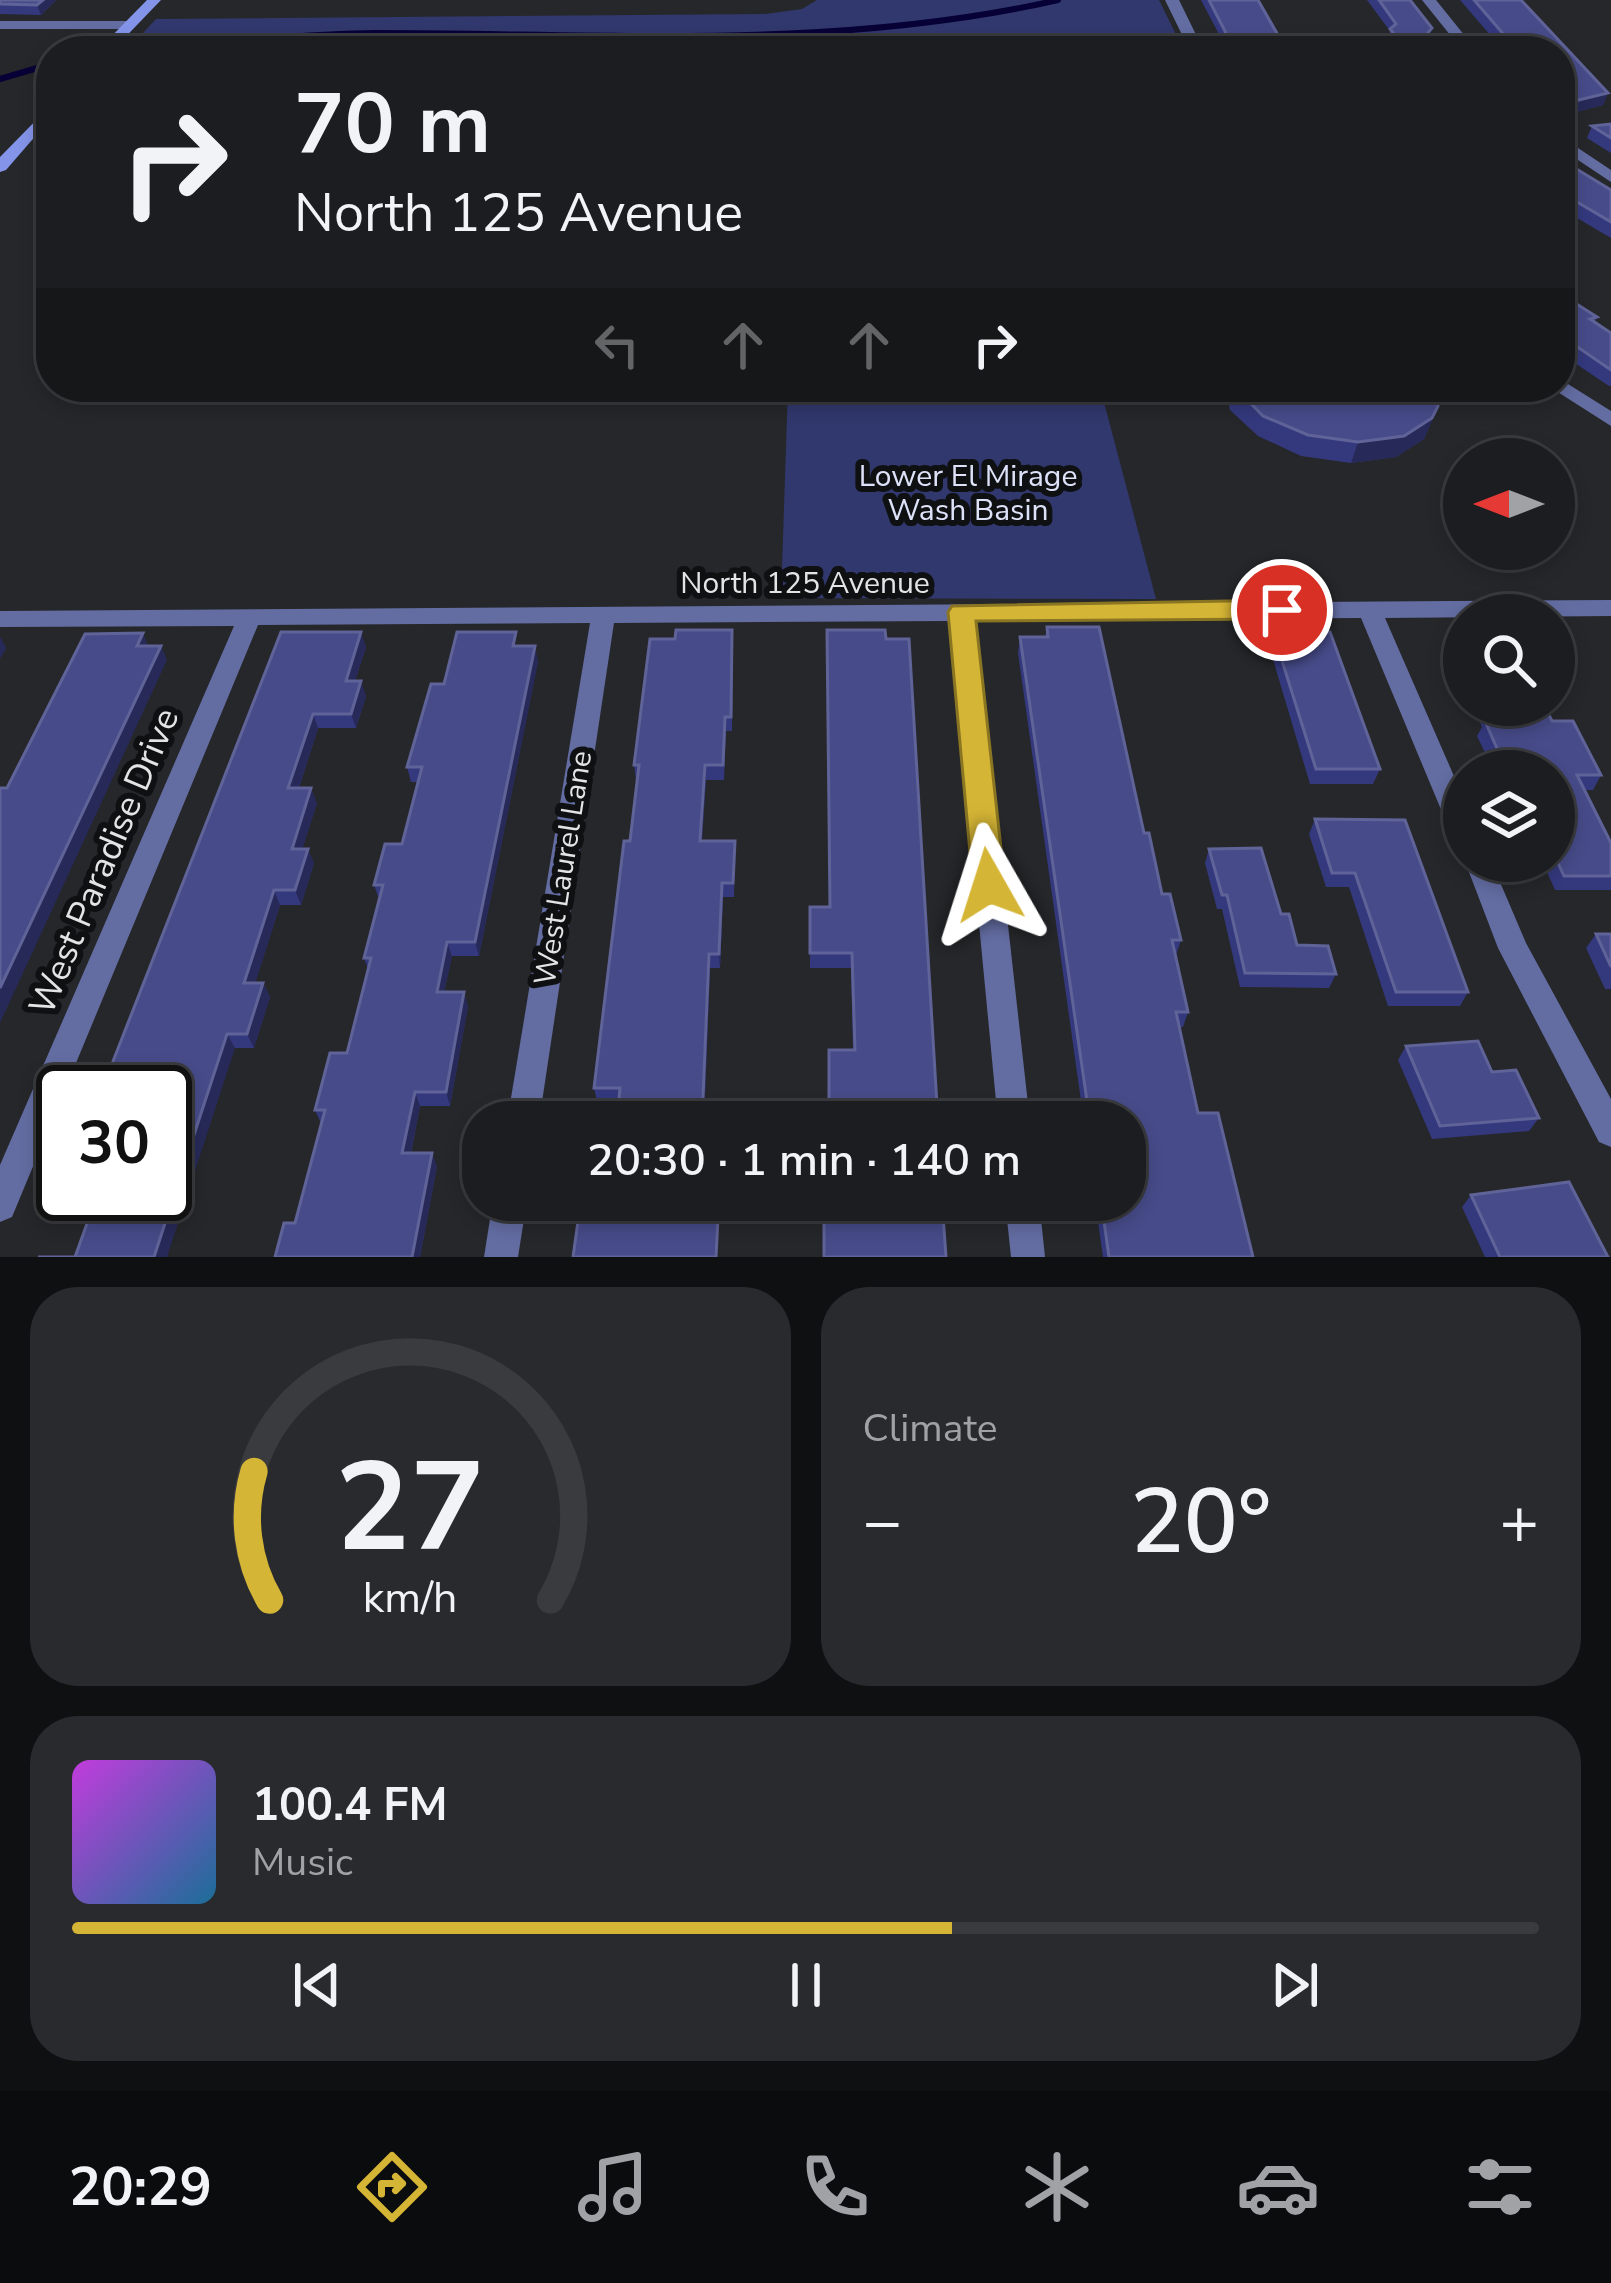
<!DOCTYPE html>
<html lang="en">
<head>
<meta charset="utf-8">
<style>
  body { margin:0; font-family:"Nunito Sans",sans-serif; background:#292a2d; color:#f1f3f6; height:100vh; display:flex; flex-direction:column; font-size:45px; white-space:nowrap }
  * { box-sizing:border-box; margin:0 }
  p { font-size:39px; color:#a0a2a5 }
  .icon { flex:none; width:66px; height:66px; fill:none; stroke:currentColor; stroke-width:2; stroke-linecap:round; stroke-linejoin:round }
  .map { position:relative; height:1257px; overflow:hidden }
  .details { display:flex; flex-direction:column; gap:30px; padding:30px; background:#0f1012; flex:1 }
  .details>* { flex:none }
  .guide { position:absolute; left:36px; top:36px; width:1539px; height:366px; border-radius:48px; box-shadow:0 6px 18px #0003,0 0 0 3px #3a3b3e; background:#1c1d20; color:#f1f3f6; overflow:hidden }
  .needle { width:78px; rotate:270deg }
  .buttons { position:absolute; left:1443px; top:438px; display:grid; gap:24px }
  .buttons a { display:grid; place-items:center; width:132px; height:132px; border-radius:50%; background:#1c1d20; box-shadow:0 6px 18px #0003,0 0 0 3px #3a3b3e; font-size:60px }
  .speed { position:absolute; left:36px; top:1065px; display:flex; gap:24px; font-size:60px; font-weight:700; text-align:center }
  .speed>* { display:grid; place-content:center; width:156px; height:156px; border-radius:50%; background:#1c1d20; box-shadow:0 6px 18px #0003,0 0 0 3px #3a3b3e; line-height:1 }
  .speed .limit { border:6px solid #111; border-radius:18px; background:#fff; color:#111 }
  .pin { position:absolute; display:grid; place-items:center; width:102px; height:102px; color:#fff; margin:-51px; border:6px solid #fff; border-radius:50%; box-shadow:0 3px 12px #0007 }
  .me { position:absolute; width:132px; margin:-66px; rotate:354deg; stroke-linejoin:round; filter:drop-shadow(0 0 9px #0008) }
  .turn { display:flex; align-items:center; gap:42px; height:252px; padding:0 60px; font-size:54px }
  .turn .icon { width:156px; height:156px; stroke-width:2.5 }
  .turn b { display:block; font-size:84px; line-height:102px }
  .lanes { display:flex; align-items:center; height:114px; padding:0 60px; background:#0003; justify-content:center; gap:60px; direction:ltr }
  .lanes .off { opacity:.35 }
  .big { font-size:90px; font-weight:600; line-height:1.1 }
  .details .tile { flex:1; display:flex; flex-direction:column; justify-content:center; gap:18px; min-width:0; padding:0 42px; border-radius:48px; background:#292a2d }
  .details .dial { align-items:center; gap:0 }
  .dial svg { height:312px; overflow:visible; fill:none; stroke:#3a3b3e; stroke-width:7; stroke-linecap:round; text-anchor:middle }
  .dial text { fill:#f1f3f6; stroke:none }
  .song { display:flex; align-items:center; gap:36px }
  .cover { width:144px; height:144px; border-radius:18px; background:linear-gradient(135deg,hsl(290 70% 55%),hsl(200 70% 35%)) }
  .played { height:12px; border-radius:6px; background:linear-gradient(90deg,#d5b535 60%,#3a3b3e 60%) }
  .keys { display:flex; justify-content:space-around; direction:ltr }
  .heat { display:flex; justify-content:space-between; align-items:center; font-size:66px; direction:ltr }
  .details .tiles { flex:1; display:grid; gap:30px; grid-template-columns:1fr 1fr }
  .tile:last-child { grid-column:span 2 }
  .trip { position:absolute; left:462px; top:1101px; width:684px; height:120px; border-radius:48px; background:#1c1d20; box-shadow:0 6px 18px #0003,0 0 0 3px #3a3b3e; font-weight:600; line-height:120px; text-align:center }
  .menu { display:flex; height:192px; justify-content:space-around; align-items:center; background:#0b0c0d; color:#a0a2a5 }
  .menu .icon { width:84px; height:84px }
  .menu .selected { color:#d5b535 }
  .menu b { font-size:54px; color:#f1f3f6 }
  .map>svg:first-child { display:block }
</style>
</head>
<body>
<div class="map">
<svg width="1611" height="1257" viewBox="0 0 1611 1257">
  <rect width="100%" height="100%" fill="#26272a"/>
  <g fill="#31386d">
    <polygon points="817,0 1159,0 1184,51 126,51 156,19 765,14 802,9"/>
    <polygon points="788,387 1100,387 1156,599 781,598"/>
  </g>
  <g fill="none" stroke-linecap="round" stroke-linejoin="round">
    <g stroke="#070036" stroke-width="6">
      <path d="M184 45C247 41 312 33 376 33 604 33 834 51 1058 0"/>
      <polyline points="0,79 44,66"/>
    </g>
    <g fill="#636da2" fill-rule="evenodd">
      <polygon points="1165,0 1179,0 1204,51 1190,51"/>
      <polygon points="1422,0 1436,0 1477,51 1463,51"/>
      <polygon points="0,21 129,21 136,25 129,29 0,29"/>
      <polygon points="1560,136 1611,170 1611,182 1560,148"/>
      <polygon points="1560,379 1611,411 1611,426 1553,389 1560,387"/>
      <polygon points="1611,600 1611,616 1385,618 1464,799 1464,842 1454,839 1450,831 1361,618 974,620 1030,1122 998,1122 950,621 614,623 539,1122 507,1122 590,623 258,625 12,1217 0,1222 0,1165 234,626 0,627 0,611"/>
      <polygon points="1464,859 1491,861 1526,943 1611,1099 1611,1147 1599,1142 1498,948"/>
      <polygon points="493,1200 527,1200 518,1257 484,1257"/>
      <polygon points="1005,1200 1039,1200 1045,1257 1011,1257"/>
    </g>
    <g fill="#8494e9" fill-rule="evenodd">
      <polygon points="147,0 161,0 112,51 97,51"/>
      <polygon points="51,105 51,118 6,170 0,172 0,157"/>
    </g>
  </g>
  <g fill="#34397e">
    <polygon points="0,0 56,0 41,15 0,14"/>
    <polygon points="1201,0 1258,0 1287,51 1219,51 1221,38"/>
    <polygon points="1367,0 1410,0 1432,28 1425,44 1433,51 1395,51 1387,41 1390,31"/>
    <polygon points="1460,0 1521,0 1608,93 1603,105 1565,115 1560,110 1560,51 1504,51"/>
    <polygon points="1611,124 1611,153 1587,138 1592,126"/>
    <polygon points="1560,159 1611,190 1611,238 1560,208"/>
    <polygon points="1560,297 1597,317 1595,322 1611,333 1611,386 1609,386 1560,353"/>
    <polygon points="1225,387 1434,387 1438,406 1424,439 1396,457 1351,463 1301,456 1258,436 1230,410"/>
    <polygon points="1047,627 1144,833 1162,894 1181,940 1176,955 1188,1012 1183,1027 1179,1027 1198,1113 1253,1257 1103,1257 1095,1200 1125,1200 1125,1122 1084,1122 1018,653 1020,637 1045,637"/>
    <polygon points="281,632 366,647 355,681 366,696 356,728 318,728 299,788 317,803 302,849 314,863 301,905 280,905 255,983 263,983 270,997 254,1048 235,1048 75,1257 90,1216 68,1216 57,1204"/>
    <polygon points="1273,632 1380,769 1373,784 1310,784 1269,646"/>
    <polygon points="1455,641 1464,641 1464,688 1449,655"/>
    <polygon points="733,645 732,731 726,731 724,780 706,780 702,841 735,841 735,855 734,897 723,897 720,968 710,968 704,1122 617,1122 619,1101 597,1101 594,1088 630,841 637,780 636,780 634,765"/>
    <polygon points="519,646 538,661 479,956 452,956 444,992 468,1006 450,1106 420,1106 411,1153 437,1166 420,1257 275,1257 295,1223 321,1123 315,1110 347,1053 368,969 364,958 379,899 374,885 402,844 418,782 411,782 407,767 444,684"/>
    <polygon points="1472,705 1544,705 1552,721 1601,775 1593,790 1584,790 1611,843 1611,890 1555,890 1542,861 1554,861 1554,771 1516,771 1514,767 1492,767 1477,736 1482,727"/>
    <polygon points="1315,819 1468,992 1460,1006 1388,1006 1349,887 1326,887 1309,834"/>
    <polygon points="1209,849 1281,914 1297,945 1336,974 1329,988 1240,987 1222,909 1217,909 1205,863"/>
    <polygon points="810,907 829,907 938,1122 853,1050 851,968 810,968"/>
    <polygon points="1596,934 1611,934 1611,989 1605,989 1586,948"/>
    <polygon points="1406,1046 1492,1072 1539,1118 1529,1131 1432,1139 1398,1060"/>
    <polygon points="1471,1195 1608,1257 1485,1257 1462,1207"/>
  </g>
  <g fill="#272a58">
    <polygon points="43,0 56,0 41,15 37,5"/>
    <polygon points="1608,93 1603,105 1565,115 1570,102"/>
    <polygon points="1438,406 1424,439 1396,457 1351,463 1358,442"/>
    <polygon points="361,632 366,647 350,696 346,681"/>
    <polygon points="143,633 149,648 137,646"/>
    <polygon points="0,636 6,648 0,659"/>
    <polygon points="161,646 167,660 0,1023 0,988"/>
    <polygon points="535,646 538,661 479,956 475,942"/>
    <polygon points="361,681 366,696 356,728 351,714"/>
    <polygon points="313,714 318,728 294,803 288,788"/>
    <polygon points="705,765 706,780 701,855 700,841"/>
    <polygon points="311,788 317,803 298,863 292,849"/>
    <polygon points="308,849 314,863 301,905 295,890"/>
    <polygon points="722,883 723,897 720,968 719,954"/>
    <polygon points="274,890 280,905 251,997 244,983"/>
    <polygon points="447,942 452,956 441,1006 437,992"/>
    <polygon points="709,954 710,968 704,1122 702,1122"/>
    <polygon points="263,983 270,997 254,1048 247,1034"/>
    <polygon points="464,992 468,1006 450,1106 446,1092"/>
    <polygon points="227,1034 235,1048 167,1257 154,1257"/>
    <polygon points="415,1092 420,1106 408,1166 402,1153"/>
    <polygon points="432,1153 437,1166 420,1257 412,1257"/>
  </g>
  <g fill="#474b89" stroke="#5f6398" stroke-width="3">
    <polygon points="0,0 43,0 37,5 0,4"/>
    <polygon points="1209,0 1258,0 1287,51 1230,51 1220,38 1226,33"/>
    <polygon points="1379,0 1410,0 1432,28 1421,41 1433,51 1408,51 1390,29 1396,24"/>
    <polygon points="1474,0 1521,0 1608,93 1570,102 1560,93 1560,51 1516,51 1508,44 1512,44"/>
    <polygon points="1611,124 1611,138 1592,126"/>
    <polygon points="1560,159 1611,190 1611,222 1560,192"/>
    <polygon points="1564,296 1597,317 1590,319 1611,333 1611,370 1560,335 1560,297"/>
    <polygon points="1235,387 1434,387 1438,406 1432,418 1404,436 1358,442 1308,435 1263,416"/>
    <polygon points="1047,627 1099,627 1144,833 1149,833 1162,894 1170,894 1181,940 1172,940 1188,1012 1176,1012 1198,1113 1218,1113 1253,1257 1109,1257 1101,1200 1125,1200 1125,1122 1090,1122 1020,637 1048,637"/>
    <polygon points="676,630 732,630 731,717 725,717 723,765 705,765 700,841 735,841 733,883 722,883 719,954 709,954 702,1122 617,1122 620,1088 594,1088 624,841 630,841 639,765 634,765 650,639 675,639"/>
    <polygon points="827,630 885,630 886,639 909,639 938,1122 829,1122 829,1050 855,1050 852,953 810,953 810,907 830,907"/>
    <polygon points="281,632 361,632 346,681 361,681 351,714 313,714 288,788 311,788 292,849 308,849 295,890 274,890 244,983 263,983 247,1034 227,1034 154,1257 38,1257 75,1257 94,1204 57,1204 63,1189 63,1194 165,1194 165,1092 101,1092"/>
    <polygon points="457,632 516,632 513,646 535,646 475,942 447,942 437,992 464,992 446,1092 415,1092 402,1153 432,1153 412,1257 275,1257 284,1223 295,1223 325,1110 315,1110 330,1053 347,1053 371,958 364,958 383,885 374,885 385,844 402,844 422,767 407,767 431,684 444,684"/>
    <polygon points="1273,632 1330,632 1380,769 1316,769"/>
    <polygon points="143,633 137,646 161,646 0,988 0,788 7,788 85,634"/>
    <polygon points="1455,641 1464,641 1464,659"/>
    <polygon points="1485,705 1544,705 1552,721 1573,721 1601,775 1577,775 1611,843 1611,876 1564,876 1554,854 1554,771 1530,771 1522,753 1499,753 1485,721 1493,721"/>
    <polygon points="1315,819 1405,820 1468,992 1396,992 1355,873 1332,873"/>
    <polygon points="1261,848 1281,914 1289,914 1297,945 1328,946 1336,974 1245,973 1227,895 1222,895 1209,849"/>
    <polygon points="1596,934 1611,934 1611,967"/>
    <polygon points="1478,1041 1492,1072 1516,1070 1539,1118 1440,1126 1406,1046"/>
    <polygon points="1569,1182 1608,1257 1500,1257 1471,1195"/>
    <polygon points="581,1200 715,1200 714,1218 718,1218 716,1257 573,1257"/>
    <polygon points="829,1200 942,1200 946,1257 824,1257 824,1221 829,1221"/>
  </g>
  <polygon fill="#d5b535" stroke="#8a7622" stroke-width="3" points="1282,600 1295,610 1282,619 976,621 1005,885 1001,894 989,898 978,894 973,885 948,612 952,606"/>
  <g text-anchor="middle" stroke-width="12" stroke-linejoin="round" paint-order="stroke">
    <g font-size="30" fill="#dde2f9" stroke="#0f1011">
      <text x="968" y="486">Lower El Mirage<tspan x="968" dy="34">Wash Basin</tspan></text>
    </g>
    <g font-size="30" fill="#e3e4e6" stroke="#0f1011">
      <text x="805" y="593">North 125 Avenue</text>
      <text transform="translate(563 868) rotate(-81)" y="10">West Laurel Lane</text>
    </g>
    <g font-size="36" fill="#e3e4e6" stroke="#0f1011">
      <text transform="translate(103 861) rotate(-67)" y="13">West Paradise Drive</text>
    </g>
  </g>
</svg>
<div class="buttons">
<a><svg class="needle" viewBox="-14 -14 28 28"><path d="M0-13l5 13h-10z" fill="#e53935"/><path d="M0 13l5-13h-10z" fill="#a0a2a5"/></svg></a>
<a><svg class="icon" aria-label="search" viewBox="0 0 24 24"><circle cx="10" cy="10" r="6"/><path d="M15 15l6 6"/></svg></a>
<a><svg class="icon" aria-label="layers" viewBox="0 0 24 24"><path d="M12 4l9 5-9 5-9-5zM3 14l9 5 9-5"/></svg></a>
</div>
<div class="speed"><div class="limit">30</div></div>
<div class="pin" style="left:1282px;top:610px;background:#d93025"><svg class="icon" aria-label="arrive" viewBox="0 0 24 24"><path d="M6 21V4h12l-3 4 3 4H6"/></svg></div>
<svg class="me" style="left:989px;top:885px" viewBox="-20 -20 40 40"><path d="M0-17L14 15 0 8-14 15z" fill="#d5b535" stroke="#fff" stroke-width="4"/></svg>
<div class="trip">20:30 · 1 min · 140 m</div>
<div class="guide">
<div class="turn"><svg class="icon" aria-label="right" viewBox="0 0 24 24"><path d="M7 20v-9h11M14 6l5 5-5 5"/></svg><div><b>70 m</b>North 125 Avenue</div></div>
<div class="lanes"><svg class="icon off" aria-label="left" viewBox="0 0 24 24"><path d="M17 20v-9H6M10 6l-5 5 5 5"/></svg><svg class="icon off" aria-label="ahead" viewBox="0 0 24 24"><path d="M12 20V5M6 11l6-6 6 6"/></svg><svg class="icon off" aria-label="ahead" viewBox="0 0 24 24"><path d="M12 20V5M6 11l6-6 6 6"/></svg><svg class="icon" aria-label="right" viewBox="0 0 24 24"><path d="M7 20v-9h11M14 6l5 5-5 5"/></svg></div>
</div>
</div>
<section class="details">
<div class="tiles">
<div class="tile dial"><svg viewBox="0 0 100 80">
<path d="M14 69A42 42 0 1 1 86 69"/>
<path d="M14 69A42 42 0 0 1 10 36" stroke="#d5b535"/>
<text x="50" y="56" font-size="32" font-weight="700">27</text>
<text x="50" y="72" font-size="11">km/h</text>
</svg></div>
<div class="tile"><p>Climate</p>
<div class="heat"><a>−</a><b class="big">20°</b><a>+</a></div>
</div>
<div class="tile">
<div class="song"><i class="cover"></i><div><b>100.4 FM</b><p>Music</p></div></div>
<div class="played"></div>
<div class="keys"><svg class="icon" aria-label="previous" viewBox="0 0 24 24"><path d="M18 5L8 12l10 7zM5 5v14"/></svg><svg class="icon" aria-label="pause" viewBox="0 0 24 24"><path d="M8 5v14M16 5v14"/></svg><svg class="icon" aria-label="next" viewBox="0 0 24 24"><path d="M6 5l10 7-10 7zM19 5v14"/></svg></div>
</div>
</div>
</section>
<nav class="menu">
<b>20:29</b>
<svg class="icon selected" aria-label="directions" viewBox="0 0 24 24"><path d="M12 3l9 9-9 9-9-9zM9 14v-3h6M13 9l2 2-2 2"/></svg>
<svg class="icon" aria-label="music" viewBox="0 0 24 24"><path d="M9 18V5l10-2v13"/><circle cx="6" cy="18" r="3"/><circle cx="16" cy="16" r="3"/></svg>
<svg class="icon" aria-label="phone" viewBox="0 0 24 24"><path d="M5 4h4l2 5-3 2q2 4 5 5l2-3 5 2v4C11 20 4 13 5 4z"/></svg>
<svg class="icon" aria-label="climate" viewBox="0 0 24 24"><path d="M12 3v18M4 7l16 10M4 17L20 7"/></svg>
<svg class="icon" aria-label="car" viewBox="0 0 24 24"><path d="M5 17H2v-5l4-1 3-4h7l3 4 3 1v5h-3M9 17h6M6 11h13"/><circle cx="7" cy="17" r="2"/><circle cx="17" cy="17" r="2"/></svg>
<svg class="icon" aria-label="filters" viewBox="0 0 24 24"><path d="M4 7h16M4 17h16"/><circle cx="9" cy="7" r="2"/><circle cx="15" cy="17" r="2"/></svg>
</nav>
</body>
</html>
